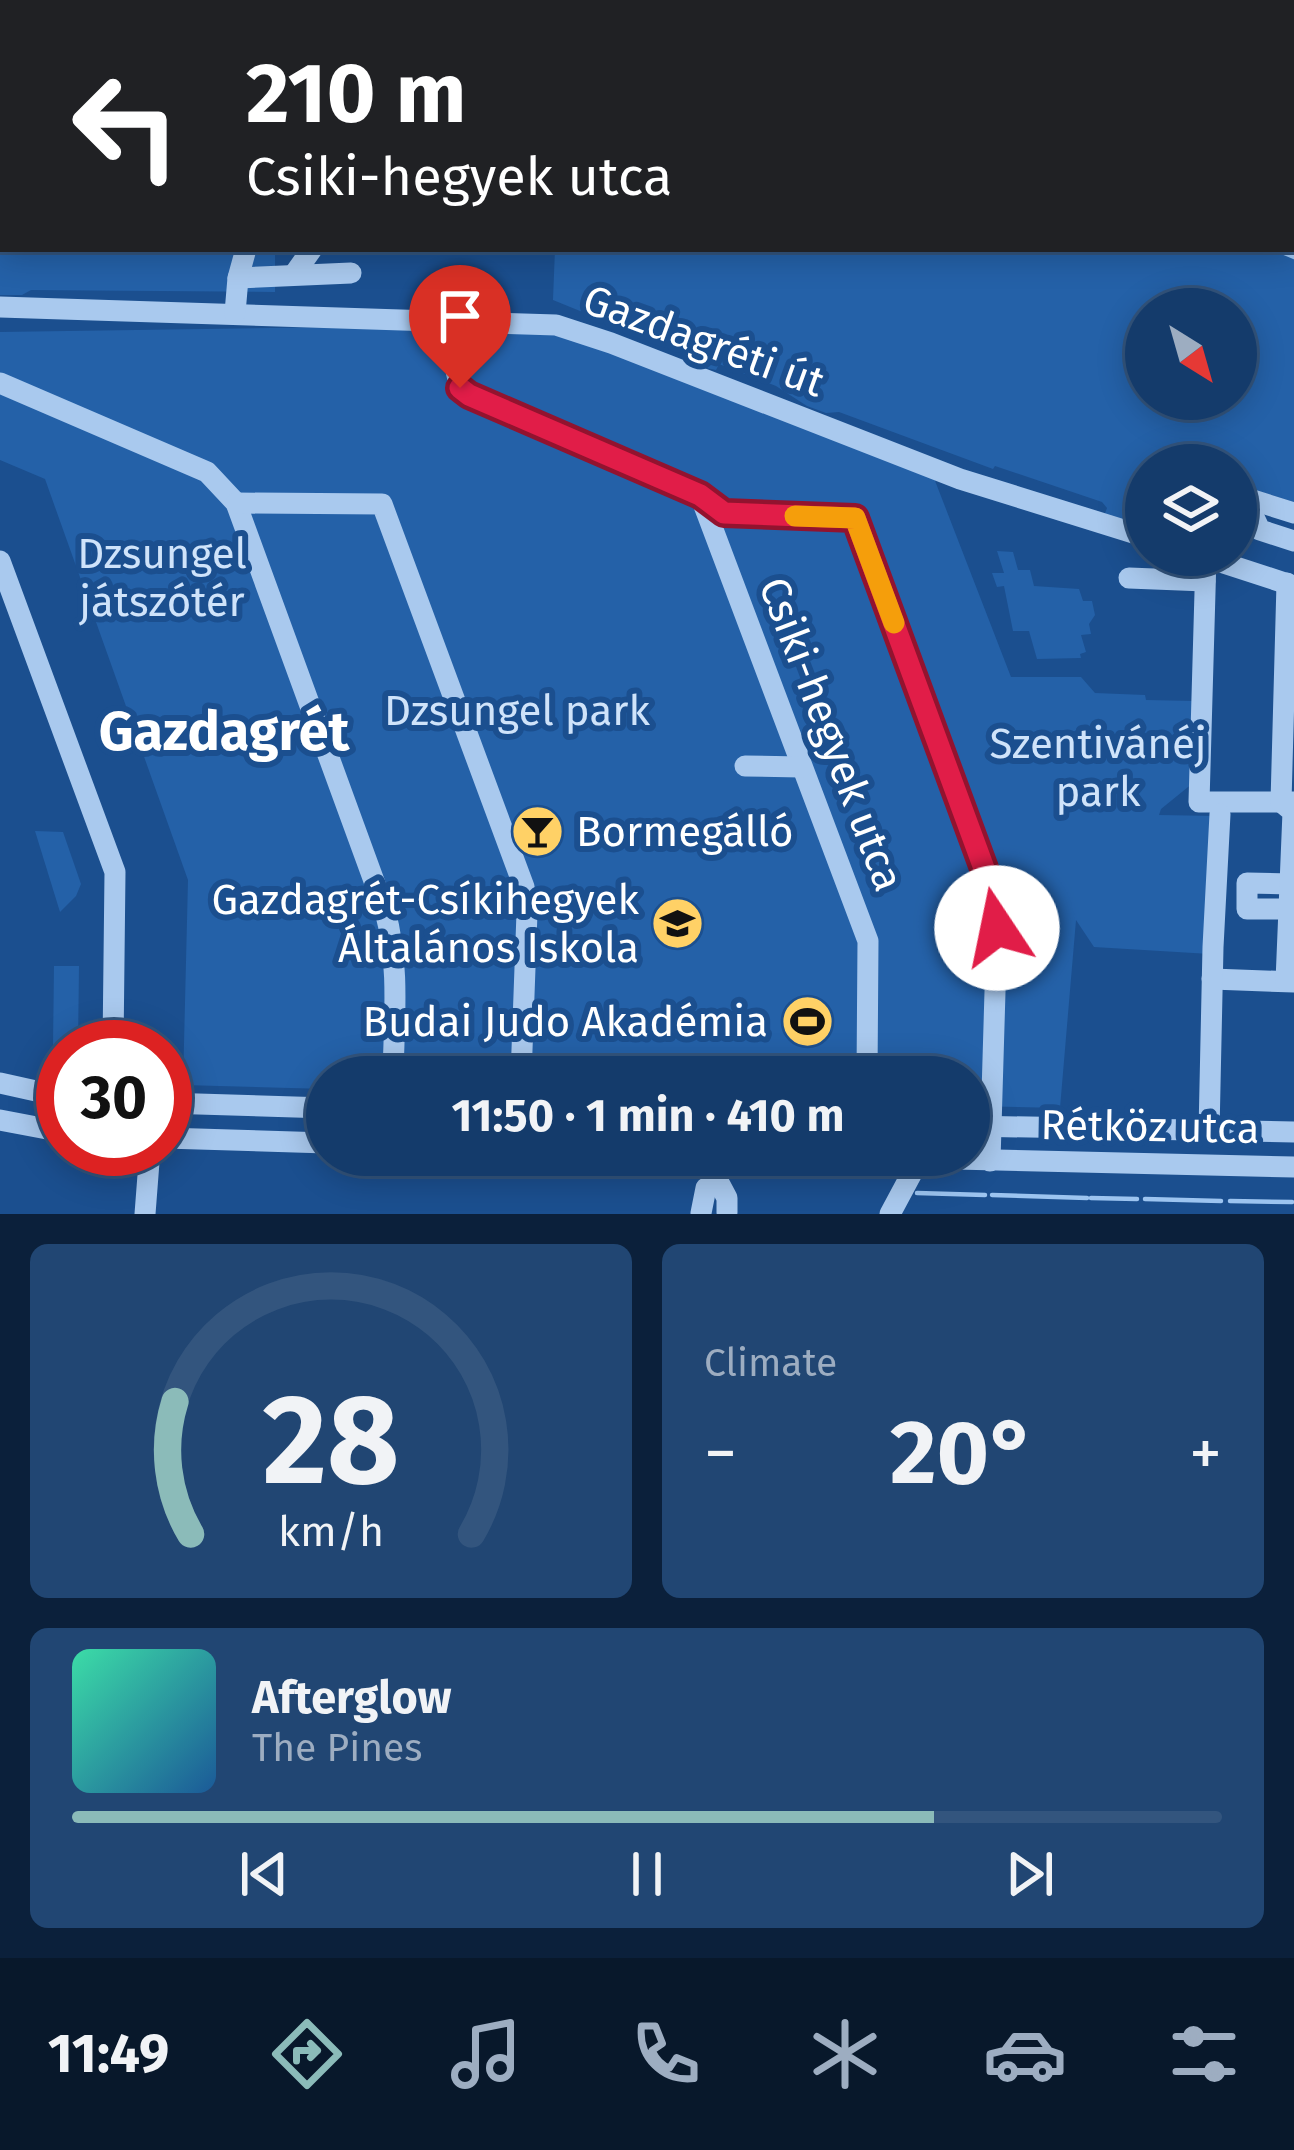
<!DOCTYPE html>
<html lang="en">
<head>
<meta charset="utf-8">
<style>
  body { margin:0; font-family:"Fira Sans",sans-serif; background:#214673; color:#f1f3f6; height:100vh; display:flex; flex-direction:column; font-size:45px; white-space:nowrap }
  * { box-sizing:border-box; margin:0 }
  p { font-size:39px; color:#9dadc1 }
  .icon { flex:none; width:66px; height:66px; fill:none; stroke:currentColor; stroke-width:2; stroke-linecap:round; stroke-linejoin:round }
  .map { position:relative; height:1214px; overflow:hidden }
  .panel { display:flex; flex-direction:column; gap:30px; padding:30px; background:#0b203b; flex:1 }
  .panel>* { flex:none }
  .hud { position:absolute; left:0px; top:0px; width:1296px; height:252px; box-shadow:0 6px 30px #0003,0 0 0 3px #33557e; background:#202124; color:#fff; overflow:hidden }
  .needle { width:78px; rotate:143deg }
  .controls { position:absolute; left:1125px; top:288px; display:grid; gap:24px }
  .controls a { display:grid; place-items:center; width:132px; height:132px; border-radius:50%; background:#143b6b; box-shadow:0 6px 30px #0003,0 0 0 3px #33557e; font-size:60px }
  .speed { position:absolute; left:36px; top:1020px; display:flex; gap:24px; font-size:60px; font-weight:700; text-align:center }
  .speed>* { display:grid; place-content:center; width:156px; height:156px; border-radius:50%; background:#143b6b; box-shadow:0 6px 30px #0003,0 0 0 3px #33557e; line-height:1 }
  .speed .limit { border:18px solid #d22; background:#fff; color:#111 }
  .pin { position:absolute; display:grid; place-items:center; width:102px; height:102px; color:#fff; margin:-123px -51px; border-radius:50% 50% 50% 0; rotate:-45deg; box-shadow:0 0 12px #0007 }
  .pin .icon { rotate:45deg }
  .me { position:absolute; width:132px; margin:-66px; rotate:349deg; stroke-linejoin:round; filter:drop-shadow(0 0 9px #0008) }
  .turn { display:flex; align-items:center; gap:42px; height:252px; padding:0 48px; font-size:54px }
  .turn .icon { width:156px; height:156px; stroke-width:2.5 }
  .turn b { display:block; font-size:84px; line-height:102px }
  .big { font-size:90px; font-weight:700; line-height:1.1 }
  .panel .tile { flex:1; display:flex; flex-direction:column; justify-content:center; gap:18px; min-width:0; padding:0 42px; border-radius:18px; background:#214673 }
  .panel .dial { align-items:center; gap:0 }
  .dial svg { height:312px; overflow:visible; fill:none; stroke:#33557e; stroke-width:7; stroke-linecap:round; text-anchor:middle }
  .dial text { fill:#f1f3f6; stroke:none }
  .song { display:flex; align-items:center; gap:36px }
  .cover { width:144px; height:144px; border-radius:18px; background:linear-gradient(135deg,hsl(160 70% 55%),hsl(210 70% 35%)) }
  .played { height:12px; border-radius:6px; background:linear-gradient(90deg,#8bbbb9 75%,#33557e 75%) }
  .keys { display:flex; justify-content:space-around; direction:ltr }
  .heat { display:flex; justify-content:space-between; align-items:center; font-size:66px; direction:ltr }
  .panel .tiles { flex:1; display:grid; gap:30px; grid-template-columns:1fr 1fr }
  .tile:last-child { grid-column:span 2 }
  .trip { position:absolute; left:306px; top:1056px; width:684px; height:120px; border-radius:60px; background:#143b6b; box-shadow:0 6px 30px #0003,0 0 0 3px #33557e; font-weight:700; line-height:120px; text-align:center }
  .menu { display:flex; height:192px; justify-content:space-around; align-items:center; background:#08182b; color:#9dadc1 }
  .menu .icon { width:84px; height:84px }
  .menu .current { color:#8bbbb9 }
  .menu b { font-size:54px; color:#f1f3f6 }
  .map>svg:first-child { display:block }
</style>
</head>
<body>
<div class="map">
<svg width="1294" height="1214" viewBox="0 0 1294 1214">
  <rect width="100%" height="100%" fill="#1b4f8f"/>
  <g fill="#2461a8" fill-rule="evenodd">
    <polygon points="0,0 745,0 749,3 3,3 3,249 275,249 275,292 31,290 22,295 0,295"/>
    <path d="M555 249H1286L1294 253V502L1236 484V465H1146V527L1104 516 1107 508 1102 502 995 466 993 469 839 412 826 413 807 406 776 386 719 364 716 370 686 364 688 355 553 300ZM1146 309H1236V399H1146Z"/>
    <polygon points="538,324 932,473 1011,677 1081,677 1095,693 1145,695 1146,700 1195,701 1193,783 1161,809 1159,815 1216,816 1210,954 1094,947 1076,920 1060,1108 969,1106 969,1077 327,1077 327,1089 183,1085 188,880 45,479 0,460 0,332"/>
    <polygon points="997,551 1013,552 1018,570 1030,570 1034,586 1079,589 1083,601 1092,601 1095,615 1089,624 1091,634 1081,635 1086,652 1080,654 1081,658 1037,659 1029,631 1013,631 1004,586 997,587 992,573 1004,573"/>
    <polygon points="35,831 63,832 81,884 76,896 60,912"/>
    <polygon points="54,966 79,966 78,1046 53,1046"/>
  </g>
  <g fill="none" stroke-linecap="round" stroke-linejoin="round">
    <g stroke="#9cc4f0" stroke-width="4.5">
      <polyline points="728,0 732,3"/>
      <polyline points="1275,249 1294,257"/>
      <polyline points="917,1193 985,1195"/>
      <polyline points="992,1195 1087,1198"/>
      <polyline points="1091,1198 1137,1199"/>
      <polyline points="1145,1199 1221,1201"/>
      <polyline points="1230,1201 1292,1202"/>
    </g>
    <g stroke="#a9c9ee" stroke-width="21">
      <polyline points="755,0 759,3"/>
      <polyline points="1190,0 1198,3"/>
      <polyline points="430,3 434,0"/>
      <polyline points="788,3 790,0"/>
      <polyline points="1034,3 1037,0"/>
      <polyline points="1293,39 1294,39"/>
      <polyline points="1293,244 1294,245"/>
      <polyline points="295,273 312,249"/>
      <polyline points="238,278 351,273"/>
      <polyline points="0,307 556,325 611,343 960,479 1146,537"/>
      <polyline points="235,313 238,278 246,249"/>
      <path d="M458 320C457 345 448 378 469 395L700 495 724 513 855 518 992 889 997 924 990 1161"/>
      <path d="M0 383 207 472 236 503 385 911C400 966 394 1021 393 1077"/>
      <polyline points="700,495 868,941 867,1077"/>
      <polyline points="1237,495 1294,513"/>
      <polyline points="1245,498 1260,530 1294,541"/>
      <polyline points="236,503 382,504 524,887 527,913 521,1077"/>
      <polyline points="1199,555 1294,586"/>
      <polyline points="1206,557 1199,802 1293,802"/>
      <polyline points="0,561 115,872 113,1047"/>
      <polyline points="1129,578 1205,581"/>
      <polyline points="745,766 801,767"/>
      <polyline points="1288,909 1247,909 1247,883 1290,884"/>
      <polyline points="1212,979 1294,982"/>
      <polyline points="1286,981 1293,812 1281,802 1287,583"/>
      <polyline points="0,1083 63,1097"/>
      <polyline points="165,1103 327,1108"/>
      <polyline points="0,1120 63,1132"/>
      <polyline points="969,1126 1294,1132"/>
      <polyline points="1209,1132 1213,947 1220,814"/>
      <polyline points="165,1138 327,1143"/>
      <polyline points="719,1155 718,1181 727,1198 727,1212"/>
      <polyline points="788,1155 1294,1167"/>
      <polyline points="701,1213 706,1188 718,1181"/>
      <polyline points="145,1214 150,1149"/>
      <polyline points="890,1214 920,1158"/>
    </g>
  </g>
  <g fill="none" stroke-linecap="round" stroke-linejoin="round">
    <defs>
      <polyline id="route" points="460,388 469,395 700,495 724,513 855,518 992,890 997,928"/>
    </defs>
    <use href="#route" stroke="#92132f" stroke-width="30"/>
    <use href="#route" stroke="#e11d48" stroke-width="21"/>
    <polyline stroke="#f59e0b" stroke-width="21" points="795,516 855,518 894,623"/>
  </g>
  <defs>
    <symbol id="bar-disc" viewBox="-11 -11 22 22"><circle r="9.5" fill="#ffd166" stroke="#1b4f8f"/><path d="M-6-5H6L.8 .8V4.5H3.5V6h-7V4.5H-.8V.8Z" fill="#111"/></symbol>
    <symbol id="school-disc" viewBox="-11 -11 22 22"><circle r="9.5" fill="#ffd166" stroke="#1b4f8f"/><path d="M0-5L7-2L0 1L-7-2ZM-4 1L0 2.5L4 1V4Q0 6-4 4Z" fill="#111"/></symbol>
    <symbol id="stadium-disc" viewBox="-11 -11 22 22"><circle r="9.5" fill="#ffd166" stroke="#1b4f8f"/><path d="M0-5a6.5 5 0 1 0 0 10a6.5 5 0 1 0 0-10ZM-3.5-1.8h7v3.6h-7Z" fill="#111"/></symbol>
  </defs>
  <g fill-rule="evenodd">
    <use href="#bar-disc" x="508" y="802" width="59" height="59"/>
    <use href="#school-disc" x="648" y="894" width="59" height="59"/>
    <use href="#stadium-disc" x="778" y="992" width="59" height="59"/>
  </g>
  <g text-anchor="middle" stroke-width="12" stroke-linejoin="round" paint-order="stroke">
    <g font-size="42" fill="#fff" stroke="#1b4f8f">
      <text transform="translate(704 340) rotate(20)" y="15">Gazdagréti út</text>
      <text transform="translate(832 734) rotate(69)" y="15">Csiki-hegyek utca</text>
      <text transform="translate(1150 1126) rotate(1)" y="15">Rétköz utca</text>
    </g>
    <g font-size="42" fill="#cfe3fa" stroke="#1b4f8f">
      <text x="162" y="568">Dzsungel<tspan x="162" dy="48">játszótér</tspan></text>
      <text x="517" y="725">Dzsungel park</text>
      <text x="1098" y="758">Szentivánéj<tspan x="1098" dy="48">park</tspan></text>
    </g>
    <g font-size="42" fill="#fff" stroke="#1b4f8f" text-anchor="end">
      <text x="576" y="846" text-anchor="start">Bormegálló</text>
      <text x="639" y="914">Gazdagrét-Csíkihegyek<tspan x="639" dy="48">Általános Iskola</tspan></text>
      <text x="768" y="1036">Budai Judo Akadémia</text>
    </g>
    <g font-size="54" font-weight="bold" fill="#fff" stroke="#1b4f8f">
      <text x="224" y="750">Gazdagrét</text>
    </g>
  </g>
</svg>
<div class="controls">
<a><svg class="needle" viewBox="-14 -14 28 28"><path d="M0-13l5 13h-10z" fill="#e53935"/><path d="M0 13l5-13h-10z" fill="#9dadc1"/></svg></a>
<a><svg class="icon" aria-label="layers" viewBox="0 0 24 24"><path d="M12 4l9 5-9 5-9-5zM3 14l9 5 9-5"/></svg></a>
</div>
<div class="speed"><div class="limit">30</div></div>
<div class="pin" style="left:460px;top:388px;background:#d93025"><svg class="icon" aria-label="arrive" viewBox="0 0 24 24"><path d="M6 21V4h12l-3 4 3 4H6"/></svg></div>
<svg class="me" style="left:997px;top:928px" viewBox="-20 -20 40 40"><circle r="19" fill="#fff"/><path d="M0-13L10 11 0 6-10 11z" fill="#e11d48"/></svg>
<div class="trip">11:50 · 1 min · 410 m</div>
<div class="hud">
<div class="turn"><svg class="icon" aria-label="left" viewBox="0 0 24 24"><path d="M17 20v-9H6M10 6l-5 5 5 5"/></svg><div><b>210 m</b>Csiki-hegyek utca</div></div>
</div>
</div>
<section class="panel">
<div class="tiles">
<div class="tile dial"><svg viewBox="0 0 100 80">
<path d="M14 69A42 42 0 1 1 86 69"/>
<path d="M14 69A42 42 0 0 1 10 35" stroke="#8bbbb9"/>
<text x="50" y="56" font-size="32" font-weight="700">28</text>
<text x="50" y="72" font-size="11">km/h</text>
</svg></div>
<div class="tile"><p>Climate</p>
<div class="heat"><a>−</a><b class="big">20°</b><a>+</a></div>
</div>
<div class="tile">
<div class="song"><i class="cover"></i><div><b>Afterglow</b><p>The Pines</p></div></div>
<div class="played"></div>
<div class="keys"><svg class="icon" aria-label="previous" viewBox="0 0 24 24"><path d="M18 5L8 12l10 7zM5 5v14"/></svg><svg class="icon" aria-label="pause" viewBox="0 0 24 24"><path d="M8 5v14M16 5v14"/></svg><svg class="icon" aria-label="next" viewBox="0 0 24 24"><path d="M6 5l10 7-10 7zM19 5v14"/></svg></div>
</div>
</div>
</section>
<nav class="menu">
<b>11:49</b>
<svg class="icon current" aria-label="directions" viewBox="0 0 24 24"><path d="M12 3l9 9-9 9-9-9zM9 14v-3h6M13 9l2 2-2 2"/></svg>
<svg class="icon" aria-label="music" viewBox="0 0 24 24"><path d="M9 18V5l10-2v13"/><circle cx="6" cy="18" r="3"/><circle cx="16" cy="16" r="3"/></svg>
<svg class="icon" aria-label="phone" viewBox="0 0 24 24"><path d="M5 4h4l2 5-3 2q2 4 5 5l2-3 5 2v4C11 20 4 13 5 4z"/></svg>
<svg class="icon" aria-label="climate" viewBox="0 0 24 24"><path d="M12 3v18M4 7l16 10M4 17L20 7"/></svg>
<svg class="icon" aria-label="car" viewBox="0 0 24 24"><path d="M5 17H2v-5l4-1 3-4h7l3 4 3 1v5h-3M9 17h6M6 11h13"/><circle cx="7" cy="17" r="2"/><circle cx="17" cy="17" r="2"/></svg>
<svg class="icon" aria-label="filters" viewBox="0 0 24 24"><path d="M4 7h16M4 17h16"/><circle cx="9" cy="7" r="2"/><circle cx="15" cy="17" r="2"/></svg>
</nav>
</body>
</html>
